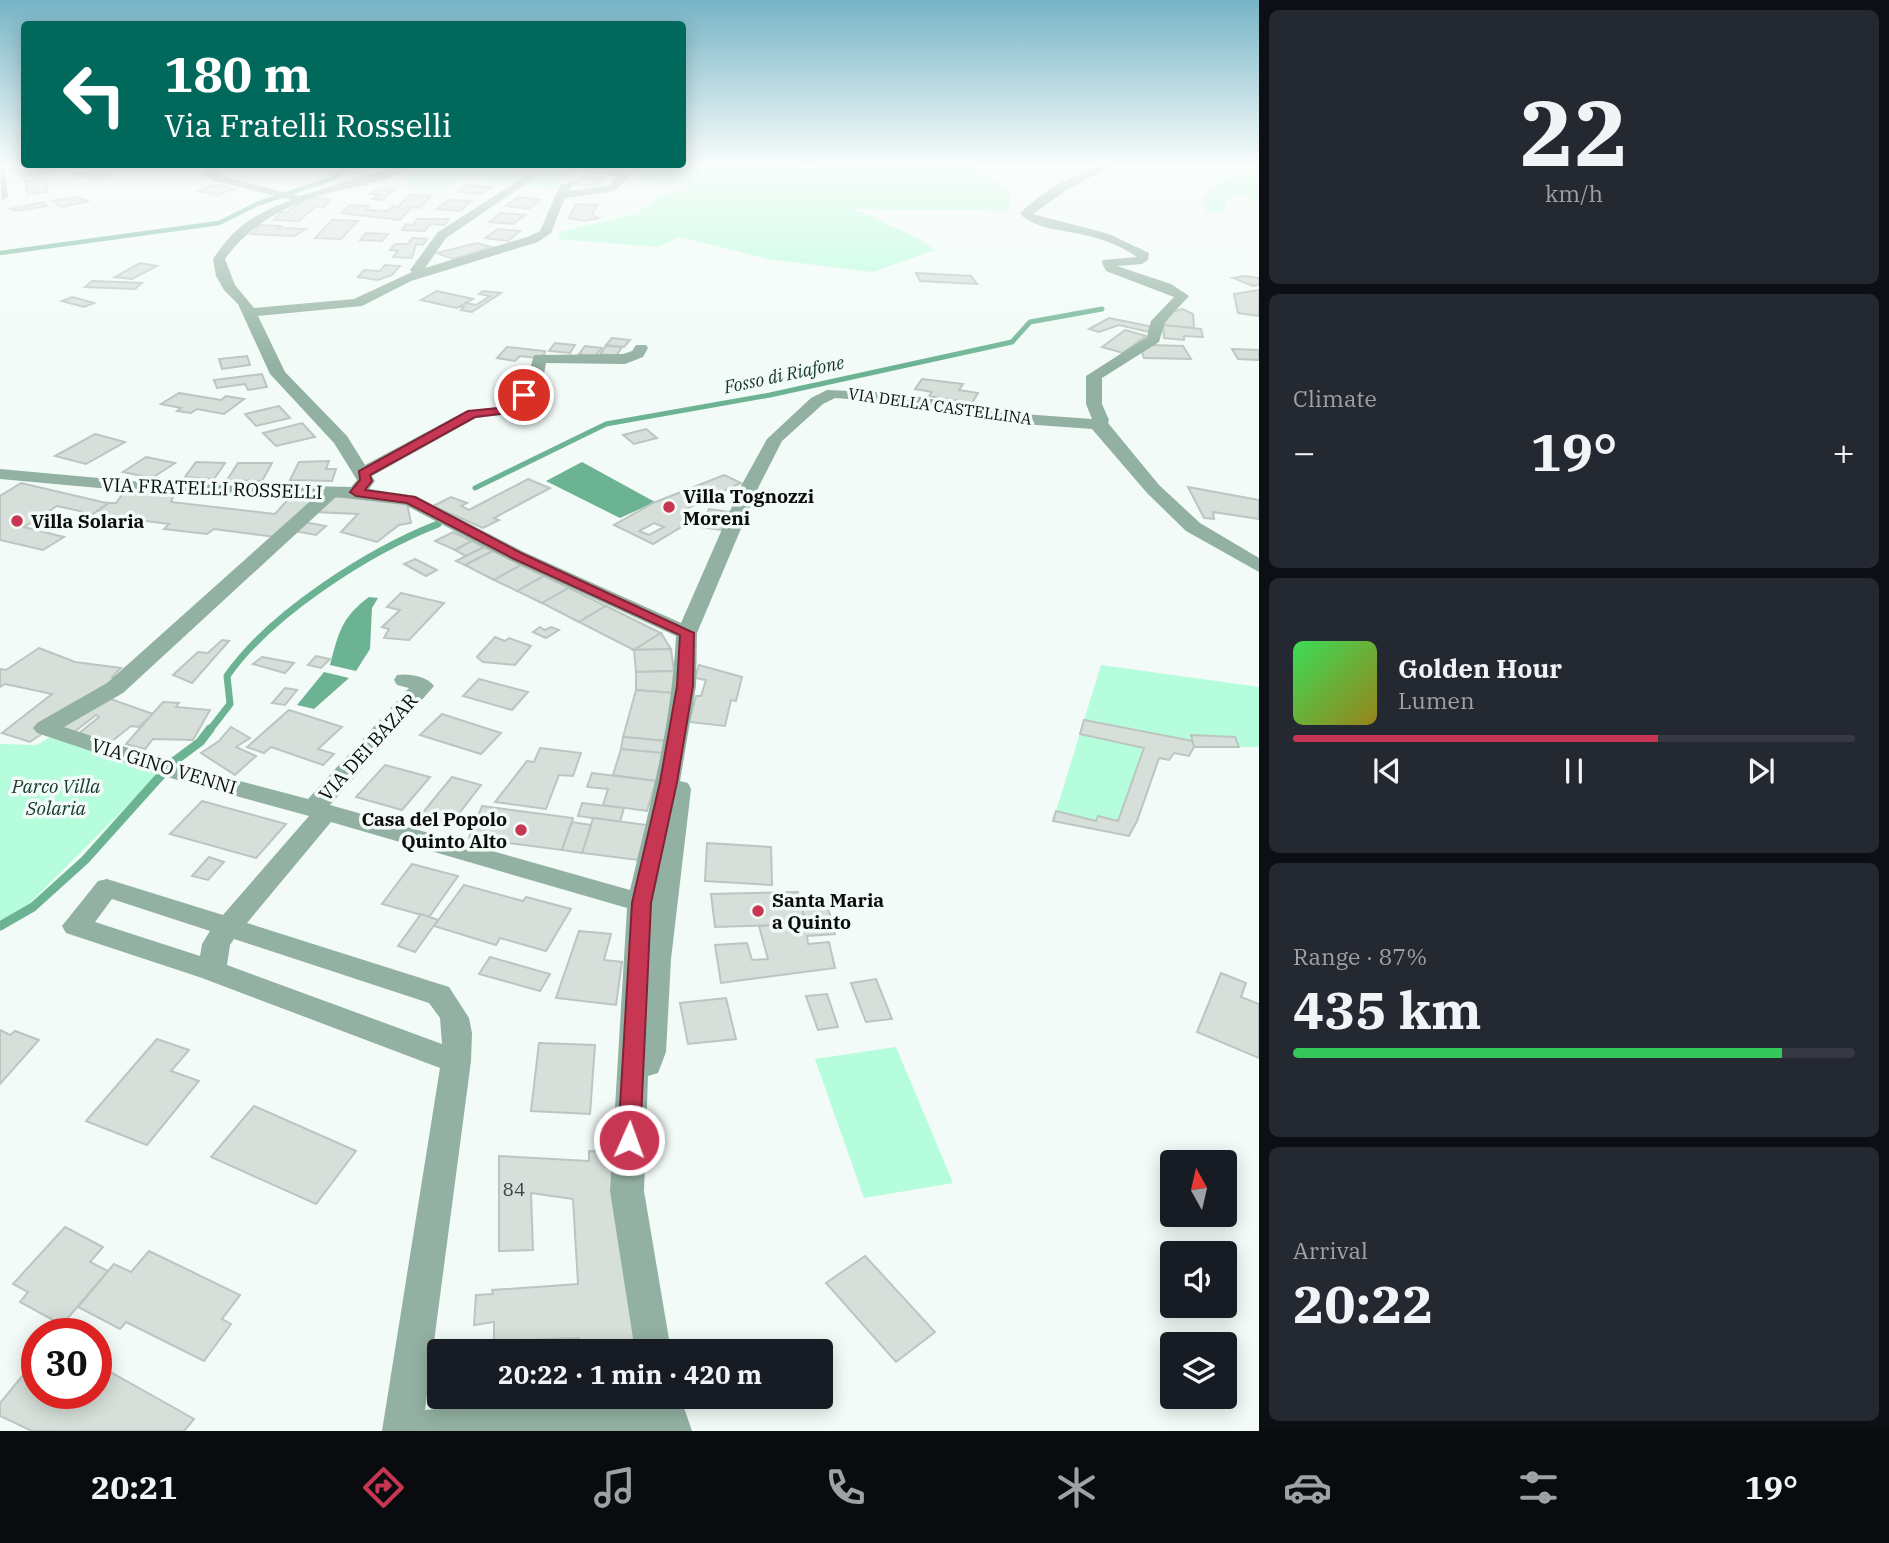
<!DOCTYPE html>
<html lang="en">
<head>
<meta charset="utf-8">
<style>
  body { margin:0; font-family:"IBM Plex Serif",serif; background:#242831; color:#f1f3f6; height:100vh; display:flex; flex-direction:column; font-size:26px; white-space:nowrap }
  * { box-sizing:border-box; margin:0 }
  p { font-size:23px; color:#9ea1a6 }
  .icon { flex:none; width:38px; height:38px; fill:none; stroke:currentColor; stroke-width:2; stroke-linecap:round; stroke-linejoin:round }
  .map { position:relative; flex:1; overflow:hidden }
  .sheet { display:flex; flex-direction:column; gap:10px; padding:10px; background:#0d0f14; width:630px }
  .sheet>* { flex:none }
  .top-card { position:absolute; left:21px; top:21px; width:665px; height:147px; border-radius:7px; box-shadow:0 4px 18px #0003; background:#00695c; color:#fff; overflow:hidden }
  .needle { width:46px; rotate:352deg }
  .buttons { position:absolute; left:1160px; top:1150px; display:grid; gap:14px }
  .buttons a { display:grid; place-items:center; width:77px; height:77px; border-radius:7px; background:#171b24; box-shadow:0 4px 18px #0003; font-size:35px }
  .speed { position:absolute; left:21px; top:1318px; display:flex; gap:14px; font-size:35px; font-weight:700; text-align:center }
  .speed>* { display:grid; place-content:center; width:91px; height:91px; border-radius:50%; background:#171b24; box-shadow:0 4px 18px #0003; line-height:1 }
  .speed .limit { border:10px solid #d22; background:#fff; color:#111 }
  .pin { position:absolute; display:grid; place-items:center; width:60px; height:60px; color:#fff; margin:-30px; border:4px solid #fff; border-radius:50%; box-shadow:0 2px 7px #0007 }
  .me { position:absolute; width:77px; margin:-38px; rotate:2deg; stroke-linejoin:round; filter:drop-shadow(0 0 5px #0008) }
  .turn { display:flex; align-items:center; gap:24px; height:147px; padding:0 28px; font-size:32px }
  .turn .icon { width:91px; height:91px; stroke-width:2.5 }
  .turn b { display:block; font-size:49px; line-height:60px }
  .big { font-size:52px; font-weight:800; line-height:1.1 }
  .sheet .tile { flex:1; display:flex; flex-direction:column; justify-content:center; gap:10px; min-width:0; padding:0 24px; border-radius:10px; background:#242831 }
  .sheet .dial { align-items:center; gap:0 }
  .dial b { font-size:91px; line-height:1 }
  .song { display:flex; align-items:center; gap:21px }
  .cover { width:84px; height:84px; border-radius:10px; background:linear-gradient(135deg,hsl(130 70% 55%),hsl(50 70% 35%)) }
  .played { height:7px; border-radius:4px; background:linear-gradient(90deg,#c73753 65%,#363941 65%) }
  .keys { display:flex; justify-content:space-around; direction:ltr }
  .heat { display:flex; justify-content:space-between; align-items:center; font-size:38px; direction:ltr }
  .charge { height:10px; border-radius:5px; background:linear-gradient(90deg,#34c759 87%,#363941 0) }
  .trip { position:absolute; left:427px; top:1339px; width:406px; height:70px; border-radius:7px; background:#171b24; box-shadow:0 4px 18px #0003; font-weight:800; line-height:70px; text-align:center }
  .tabs { display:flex; height:112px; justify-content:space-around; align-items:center; background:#090b0e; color:#9ea1a6 }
  .tabs .icon { width:49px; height:49px }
  .tabs .on { color:#c73753 }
  .tabs b { font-size:32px; color:#f1f3f6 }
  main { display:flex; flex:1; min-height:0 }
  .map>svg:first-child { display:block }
</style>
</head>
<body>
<main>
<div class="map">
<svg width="1259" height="1431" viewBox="0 0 1259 1431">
  <rect width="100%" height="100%" fill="#f2fbf7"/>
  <g fill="#b5fddc">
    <polygon points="405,165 577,165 553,189 464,177 441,191 411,189"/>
    <polygon points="643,165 786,165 808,168 836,165 975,165 1010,193 1009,211 854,209 918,238 935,250 872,272 768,259 680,237 658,247 559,239 559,232 638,213 662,194 685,190 691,183 656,184 636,178"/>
    <polygon points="1243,169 1259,175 1259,201 1237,194 1226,201 1224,212 1207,212 1202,202 1210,189"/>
    <polygon points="1101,665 1259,687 1259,747 1195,747 1189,756 1174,753 1169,760 1160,759 1137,821 1129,836 1053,821"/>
    <polygon points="52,736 163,770 27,906 0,921 0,744 37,745"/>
    <polygon points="896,1047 953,1183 864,1198 815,1059"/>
  </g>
  <g fill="#6cb394">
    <polygon points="582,462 655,502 620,518 546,481"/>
    <path d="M369 597 378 598 372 608 370 649 356 671 330 665C339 632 341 618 369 597Z"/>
    <polygon points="324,672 349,678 314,709 297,705"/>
  </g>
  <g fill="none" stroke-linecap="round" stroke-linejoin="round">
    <polyline stroke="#6cb394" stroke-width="4.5" points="0,253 219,223 257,204 334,178 340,172 359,165"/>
    <polyline stroke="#6cb394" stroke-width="5" points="475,488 606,424 770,395 1012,342 1030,322 1102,309"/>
    <path stroke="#6cb394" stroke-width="7" d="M209 731 230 704 227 676C270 614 369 551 438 524"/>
    <polyline stroke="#6cb394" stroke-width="9" points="0,926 33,907 85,860 173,762 200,742 210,729"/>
  </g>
  <g fill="#d6dfda" stroke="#bcc5c0" stroke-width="2" fill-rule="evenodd">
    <polygon points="20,165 44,165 44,170 49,169 50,172 21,177"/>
    <polygon points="593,165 615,165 607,173 586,172"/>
    <polygon points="102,170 106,177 92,179 91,176 79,177 78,174"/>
    <polygon points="582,176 603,178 596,186 575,184"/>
    <polygon points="46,179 48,192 27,194 25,181"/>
    <polygon points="216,185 234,189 217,195 198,191"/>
    <polygon points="468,185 491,188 482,194 458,192"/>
    <polygon points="380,188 394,189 383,200 373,199 378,194 370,194"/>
    <polygon points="409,195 431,196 420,208 412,207 400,220 341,213 350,205 370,206 366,210 388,211 393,206 398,207"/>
    <polygon points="74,197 89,201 62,207 53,201"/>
    <polygon points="518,197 540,200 528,209 506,206"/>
    <polygon points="306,198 330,199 324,207 316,206 299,221 273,220 281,212 287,212"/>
    <polygon points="448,200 471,201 460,211 437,209"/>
    <polygon points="44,202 47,206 16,211 10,209"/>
    <polygon points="576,204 597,205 592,215 599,218 585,221 569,218"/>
    <polygon points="501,213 525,215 513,224 489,222"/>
    <polygon points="417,219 449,219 444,225 430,224 425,231 402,230 406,224 413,225"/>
    <polygon points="332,220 358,221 341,239 315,238"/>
    <polygon points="261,225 281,226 278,228 306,229 294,236 251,234"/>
    <polygon points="498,229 520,231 508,241 485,238"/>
    <polygon points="366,233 388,234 382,241 360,240"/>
    <polygon points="412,238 427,239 423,245 416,244 412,258 393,257 398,251 390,250 395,244 408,244"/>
    <polygon points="477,243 492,247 453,259 437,253"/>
    <polygon points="140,263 157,266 132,279 115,277"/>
    <polygon points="385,265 400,266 392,275 378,280 358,277 364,270 380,271"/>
    <polygon points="916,273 971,276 977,284 920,281"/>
    <polygon points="1245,276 1259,278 1259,285 1253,286 1233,278"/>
    <polygon points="92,281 142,283 135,289 85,287"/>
    <polygon points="1259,290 1259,316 1238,313 1234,294"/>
    <polygon points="437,291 473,299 457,308 421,300"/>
    <polygon points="483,291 501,293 472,312 461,310 464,307 460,307 466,303 476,305 490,296 479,294"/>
    <polygon points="72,297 94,303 84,307 62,301"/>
    <polygon points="1182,309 1193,314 1194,328 1163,325 1171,312"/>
    <polygon points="1109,318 1149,326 1149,332 1119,325 1099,332 1089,329"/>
    <polygon points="1163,325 1201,329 1203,337 1184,336 1184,340 1164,338"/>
    <polygon points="1125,330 1146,336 1123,353 1102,347"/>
    <polygon points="612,338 630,340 624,347 606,345"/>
    <polygon points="555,343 575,345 570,353 549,351"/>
    <polygon points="1152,345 1183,346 1191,359 1144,358 1142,352"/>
    <polygon points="585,346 602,348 595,356 579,354"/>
    <polygon points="606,346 622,347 616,356 600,354"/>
    <polygon points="507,347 545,351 544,355 536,358 520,356 515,361 497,358"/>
    <polygon points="1232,349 1259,350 1259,360 1238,359"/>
    <polygon points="247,356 250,365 222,369 219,359"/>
    <polygon points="262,374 267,387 248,390 245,384 217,388 214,380"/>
    <polygon points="922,379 963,384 959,390 978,393 972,403 929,396 932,392 915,389"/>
    <polygon points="179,393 221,400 226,396 244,399 224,414 197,409 191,413 177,411 181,408 161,404"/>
    <polygon points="279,406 290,418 256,426 245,414"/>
    <polygon points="302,423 315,437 276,446 263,433"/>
    <polygon points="646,429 657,438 634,444 623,435"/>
    <polygon points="95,434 125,442 86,464 55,456"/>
    <polygon points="146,457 175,463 152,478 123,472"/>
    <polygon points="329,461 326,469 336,469 332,481 290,480 299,462"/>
    <polygon points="196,462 225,463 214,479 185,477"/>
    <polygon points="238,463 272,463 262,481 227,480"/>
    <path d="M724 475 741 483 682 511 698 517 653 544 614 525 653 503ZM654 523 664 527 649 535 639 531Z"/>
    <polygon points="528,479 550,488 494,518 499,520 483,528 433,506 451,497 467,503 461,506 469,510"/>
    <polygon points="21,483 102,502 109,503 93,514 57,506 24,527 64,537 43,550 0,540 0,496"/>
    <polygon points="1188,487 1259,500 1259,519 1213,512 1214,519 1204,518"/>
    <polygon points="124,492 175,492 171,502 275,514 292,495 324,496 276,537 214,529 207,534 164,529 169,524 106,516 108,512 97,511 109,503 116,503"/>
    <polygon points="329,497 375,497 407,503 411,523 399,525 377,542 341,532 358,514 315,512"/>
    <polygon points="709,509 730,512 721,530 700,527"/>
    <polygon points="304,522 326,526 316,535 294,531"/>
    <polygon points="453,532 472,541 455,550 435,541"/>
    <polygon points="472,541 484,547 466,556 455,550"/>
    <polygon points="484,547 493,551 465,565 456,561"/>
    <polygon points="493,551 521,565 494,580 465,565"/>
    <polygon points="415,559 437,570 426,576 404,564"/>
    <polygon points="521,565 544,576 517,591 494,580"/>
    <polygon points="544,576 569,588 542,603 517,591"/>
    <polygon points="569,588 606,606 579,622 542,603"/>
    <polygon points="401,593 444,603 409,640 384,638 389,629 382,627 400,610 387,607"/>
    <polygon points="606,606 661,633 634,650 579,622"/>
    <polygon points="540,627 545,630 551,627 559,630 546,638 533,632"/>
    <polygon points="661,633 671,649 634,650 648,641"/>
    <polygon points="495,637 505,641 509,638 531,646 515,665 483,662 477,657"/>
    <polygon points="222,640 229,641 192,683 173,675 198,652 208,653"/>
    <polygon points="39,648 75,662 121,668 112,677 122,680 30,742 2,733 52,694 5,684 0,687 0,669 6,670"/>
    <polygon points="671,649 674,671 636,672 634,650"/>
    <polygon points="316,656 330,659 321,668 308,665"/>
    <polygon points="262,657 294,663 285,673 253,664"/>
    <polygon points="699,665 742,677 736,701 731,700 725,726 689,722 696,696 701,696 706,680 695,678"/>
    <polygon points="674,671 673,693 636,690 636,672"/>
    <polygon points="479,679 528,692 512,710 463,696"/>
    <polygon points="285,688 297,690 285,705 272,703"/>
    <polygon points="636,690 673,693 667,741 623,737"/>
    <polygon points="102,696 153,714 139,727 131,726 111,742 78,734 99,717 96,715 73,733 53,726"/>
    <polygon points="163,702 179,703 176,707 210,710 193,740 153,739 145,749 126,744"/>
    <polygon points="289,710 342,727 318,749 334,754 323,765 271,747 264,753 247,747"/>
    <polygon points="442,714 501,733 481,754 420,735"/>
    <polygon points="1084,720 1193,741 1194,747 1189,756 1174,753 1169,760 1159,758 1137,821 1129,836 1053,821 1056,811 1096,821 1098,816 1118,821 1144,748 1080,734"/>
    <polygon points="231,727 250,738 236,747 256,756 235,775 201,753 219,741"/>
    <polygon points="1191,735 1235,737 1239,747 1194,747"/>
    <polygon points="623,737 667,741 663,753 643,753 621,749"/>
    <polygon points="540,748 581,753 573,776 559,775 546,809 495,802 527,761 534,762"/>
    <polygon points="621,749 663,753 656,781 613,775"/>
    <polygon points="385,765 430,777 402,810 356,797"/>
    <polygon points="592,773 656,781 647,811 603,805 608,789 587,787"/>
    <polygon points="452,777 481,785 450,825 420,816"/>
    <polygon points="202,801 286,824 256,858 170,834"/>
    <polygon points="582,803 624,808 620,822 578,816"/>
    <polygon points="482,806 573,818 562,850 469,838"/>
    <polygon points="593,818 647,825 638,860 582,853"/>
    <polygon points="572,822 591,825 582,853 562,850"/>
    <polygon points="707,843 771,847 772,885 705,881"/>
    <polygon points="209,857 224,862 208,880 192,876"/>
    <polygon points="412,864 458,876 429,917 382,904"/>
    <polygon points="464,885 523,901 526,897 571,909 546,951 500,938 496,945 434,926"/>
    <polygon points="798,892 806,924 715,927 711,894"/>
    <polygon points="825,897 835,934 807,936 808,944 829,942 835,968 721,983 715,945 747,943 752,960 768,959 759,926 806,924 800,899"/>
    <polygon points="421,914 438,920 415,952 398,946"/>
    <polygon points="579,931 611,934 604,960 622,962 616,1005 556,998"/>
    <polygon points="490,957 550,974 540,991 479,974"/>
    <polygon points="1221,973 1246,983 1241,997 1259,1004 1259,1058 1197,1032"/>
    <polygon points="876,979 892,1019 866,1022 851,983"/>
    <polygon points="827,994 838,1027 818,1030 806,996"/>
    <polygon points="726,998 736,1039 688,1044 680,1003"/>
    <polygon points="0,1030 10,1035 15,1031 39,1040 0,1084"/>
    <polygon points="157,1039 189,1050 171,1071 199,1081 147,1145 86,1121"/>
    <polygon points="539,1043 595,1045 590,1114 531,1111"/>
    <polygon points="254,1106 356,1151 316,1204 211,1157"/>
    <polygon points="589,1151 613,1152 637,1351 581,1351 579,1338 494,1341 494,1322 474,1325 476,1295 493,1294 492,1290 578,1284 573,1199 531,1193 533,1250 499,1251 499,1156 589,1161"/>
    <polygon points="65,1227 103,1247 90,1262 108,1271 62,1325 20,1302 28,1292 13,1284"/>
    <polygon points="149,1251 240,1295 222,1319 231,1324 204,1361 126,1322 120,1329 78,1307 114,1264 131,1272"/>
    <polygon points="865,1256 935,1332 896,1362 826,1283"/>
    <polygon points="37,1358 37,1393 96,1393 96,1364 194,1419 184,1431 32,1431 0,1416 0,1403"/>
    <polygon points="473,1396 514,1396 514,1410 473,1413"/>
  </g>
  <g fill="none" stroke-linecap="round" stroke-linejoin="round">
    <g fill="#93b1a2" fill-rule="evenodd">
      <polygon points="0,165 5,168 8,197 2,200"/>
      <path d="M209 165H219L220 176 300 196 399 165 408 167C391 181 359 186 337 191 294 201 251 222 225 259L235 285 254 308 354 299 412 272 410 270 438 232 529 174 533 175V179L446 238 425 268 530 236 540 231 560 185 572 182 574 184 568 191 608 186 616 177 608 175V171L614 165H625L620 172 630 176 615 191 565 198 551 233 538 242 411 281 362 306 258 316 285 372 347 436 365 465 466 411 507 406 527 379 534 355 623 354 632 351 636 345H646L648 348 643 357 625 364 546 363 543 379 518 413 476 418 372 476 375 481 369 489 416 496 524 552 681 623 741 486 767 439 811 398 827 390 897 393 1010 413 1092 419 1086 404V376L1147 337 1151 321 1174 297 1106 271 1102 263 1103 260 1137 257C1121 246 1103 239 1084 235 1064 230 1035 229 1020 214 1038 193 1087 165 1114 165L1068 189 1033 214 1109 234 1149 253 1148 260 1142 264 1117 266 1171 284 1189 296 1165 322 1159 342 1102 378V404L1109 420 1108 423 1159 485 1200 523 1259 558V572L1186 531 1147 493 1092 429 1010 423 897 403 835 398 823 404 782 441 759 486 697 633 696 686 680 781 688 783 691 789 671 959 666 1052 658 1073 648 1076 644 1191 671 1351H635L610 1191 627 908 331 822 247 923 449 987 469 1018 472 1033 471 1061 425 1410 595 1396H680L692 1431H382L440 1068 202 978 66 933 62 926 98 881 107 879 223 915 309 816 174 779 37 733 33 728 37 723 107 683 316 496 143 492 0 479V469L143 482 351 487 357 480 334 443 270 374 238 304 224 290 216 276 213 259C237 224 251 217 290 200L212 180 206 175ZM336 497 405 505 510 560 676 636C672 722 650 806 630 890L330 805 434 686C427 676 408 673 397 675L394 680 397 685 409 688 308 799 190 768 64 727 123 693ZM112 899 210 931 202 944 200 956 95 922ZM234 939 429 1003 440 1018 442 1044 227 965 230 945Z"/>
    </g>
  </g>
  <linearGradient id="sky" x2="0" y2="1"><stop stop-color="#76b4c6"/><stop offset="0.45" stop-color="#f9fdfb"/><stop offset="1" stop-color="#f9fdfb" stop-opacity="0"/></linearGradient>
  <rect width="1259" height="365" fill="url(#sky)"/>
  <polygon fill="#c73753" stroke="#812436" stroke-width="2" points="520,392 529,395 516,412 475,417 370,475 372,481 365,490 415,497 521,553 694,633 693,686 677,782 651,903 640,1140 637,1147 629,1150 621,1147 618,1140 632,903 660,782 677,686 680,635 512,558 407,503 356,496 350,492 360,480 359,471 468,411 509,407"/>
  <g fill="#c73753" stroke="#f2fbf7" stroke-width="2.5">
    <circle cx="669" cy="507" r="7"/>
    <circle cx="17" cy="521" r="7"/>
    <circle cx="521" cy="830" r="7"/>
    <circle cx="758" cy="911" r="7"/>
  </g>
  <g text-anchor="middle" stroke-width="7" stroke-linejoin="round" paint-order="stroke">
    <g font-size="16" fill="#0b0d0c" stroke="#f2fbf7">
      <text transform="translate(940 406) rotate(8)" y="6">VIA DELLA CASTELLINA</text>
    </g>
    <g font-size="18" font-style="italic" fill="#153729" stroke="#f2fbf7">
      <text transform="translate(784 375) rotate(-12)" y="6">Fosso di Riafone</text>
    </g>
    <g font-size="19" fill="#0b0d0c" stroke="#f2fbf7">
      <text transform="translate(212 488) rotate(2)" y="7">VIA FRATELLI ROSSELLI</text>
      <text transform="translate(368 747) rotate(-48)" y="7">VIA DEI BAZAR</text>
      <text transform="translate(164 766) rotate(17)" y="7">VIA GINO VENNI</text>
    </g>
    <g font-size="19" font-weight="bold" fill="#0b0d0c" stroke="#f2fbf7" text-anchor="start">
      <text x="683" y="503">Villa Tognozzi<tspan x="683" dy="22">Moreni</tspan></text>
      <text x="31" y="528">Villa Solaria</text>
      <text x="507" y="826" text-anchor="end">Casa del Popolo<tspan x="507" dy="22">Quinto Alto</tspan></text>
      <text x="772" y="907">Santa Maria<tspan x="772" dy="22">a Quinto</tspan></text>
    </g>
    <g font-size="19" font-style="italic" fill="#153729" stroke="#f2fbf7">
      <text x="56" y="793">Parco Villa<tspan x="56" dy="22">Solaria</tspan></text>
    </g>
    <g font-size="19" fill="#3e4240">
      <text x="514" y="1196">84</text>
    </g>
  </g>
</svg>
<div class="buttons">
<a><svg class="needle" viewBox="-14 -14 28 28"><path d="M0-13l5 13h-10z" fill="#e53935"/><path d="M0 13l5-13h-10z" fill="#9ea1a6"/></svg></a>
<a><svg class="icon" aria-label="sound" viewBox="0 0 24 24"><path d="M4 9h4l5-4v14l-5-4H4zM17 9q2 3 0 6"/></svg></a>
<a><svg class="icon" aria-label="layers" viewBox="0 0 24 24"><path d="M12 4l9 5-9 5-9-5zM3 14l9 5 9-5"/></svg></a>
</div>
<div class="speed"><div class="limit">30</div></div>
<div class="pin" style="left:524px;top:395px;background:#d93025"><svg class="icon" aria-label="arrive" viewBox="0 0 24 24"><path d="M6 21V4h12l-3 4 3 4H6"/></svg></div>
<svg class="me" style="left:629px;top:1140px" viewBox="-20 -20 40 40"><circle r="17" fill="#c73753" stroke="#fff" stroke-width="3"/><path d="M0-11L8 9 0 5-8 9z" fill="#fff"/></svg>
<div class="trip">20:22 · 1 min · 420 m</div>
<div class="top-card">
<div class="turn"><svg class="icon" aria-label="left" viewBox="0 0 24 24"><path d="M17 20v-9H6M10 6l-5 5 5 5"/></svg><div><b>180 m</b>Via Fratelli Rosselli</div></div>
</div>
</div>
<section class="sheet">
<div class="tile dial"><b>22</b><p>km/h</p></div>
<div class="tile"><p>Climate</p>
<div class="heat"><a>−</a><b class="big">19°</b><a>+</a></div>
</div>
<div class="tile">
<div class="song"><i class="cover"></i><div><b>Golden Hour</b><p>Lumen</p></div></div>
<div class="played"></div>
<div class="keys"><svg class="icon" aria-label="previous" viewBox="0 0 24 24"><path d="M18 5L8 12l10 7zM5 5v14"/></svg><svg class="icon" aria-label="pause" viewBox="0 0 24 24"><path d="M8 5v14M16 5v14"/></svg><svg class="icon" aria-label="next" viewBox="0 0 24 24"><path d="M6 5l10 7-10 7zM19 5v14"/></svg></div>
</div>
<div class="tile"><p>Range · 87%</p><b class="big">435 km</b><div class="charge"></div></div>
<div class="tile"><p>Arrival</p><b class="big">20:22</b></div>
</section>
</main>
<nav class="tabs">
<b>20:21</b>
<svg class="icon on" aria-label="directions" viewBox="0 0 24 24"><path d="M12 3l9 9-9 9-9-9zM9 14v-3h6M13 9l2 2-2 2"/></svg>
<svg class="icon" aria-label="music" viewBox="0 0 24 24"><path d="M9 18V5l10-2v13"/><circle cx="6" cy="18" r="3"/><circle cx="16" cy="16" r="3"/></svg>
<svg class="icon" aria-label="phone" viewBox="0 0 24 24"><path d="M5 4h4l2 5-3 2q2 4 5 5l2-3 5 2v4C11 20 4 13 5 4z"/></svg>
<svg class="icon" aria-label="climate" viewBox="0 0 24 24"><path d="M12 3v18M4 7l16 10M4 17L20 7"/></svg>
<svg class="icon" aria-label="car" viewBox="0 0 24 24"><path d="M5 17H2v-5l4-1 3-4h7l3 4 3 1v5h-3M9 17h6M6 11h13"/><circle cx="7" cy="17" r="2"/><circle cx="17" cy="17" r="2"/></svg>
<svg class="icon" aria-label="filters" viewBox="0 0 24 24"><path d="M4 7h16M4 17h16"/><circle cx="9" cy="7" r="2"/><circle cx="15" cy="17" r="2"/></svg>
<b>19°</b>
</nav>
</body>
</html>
